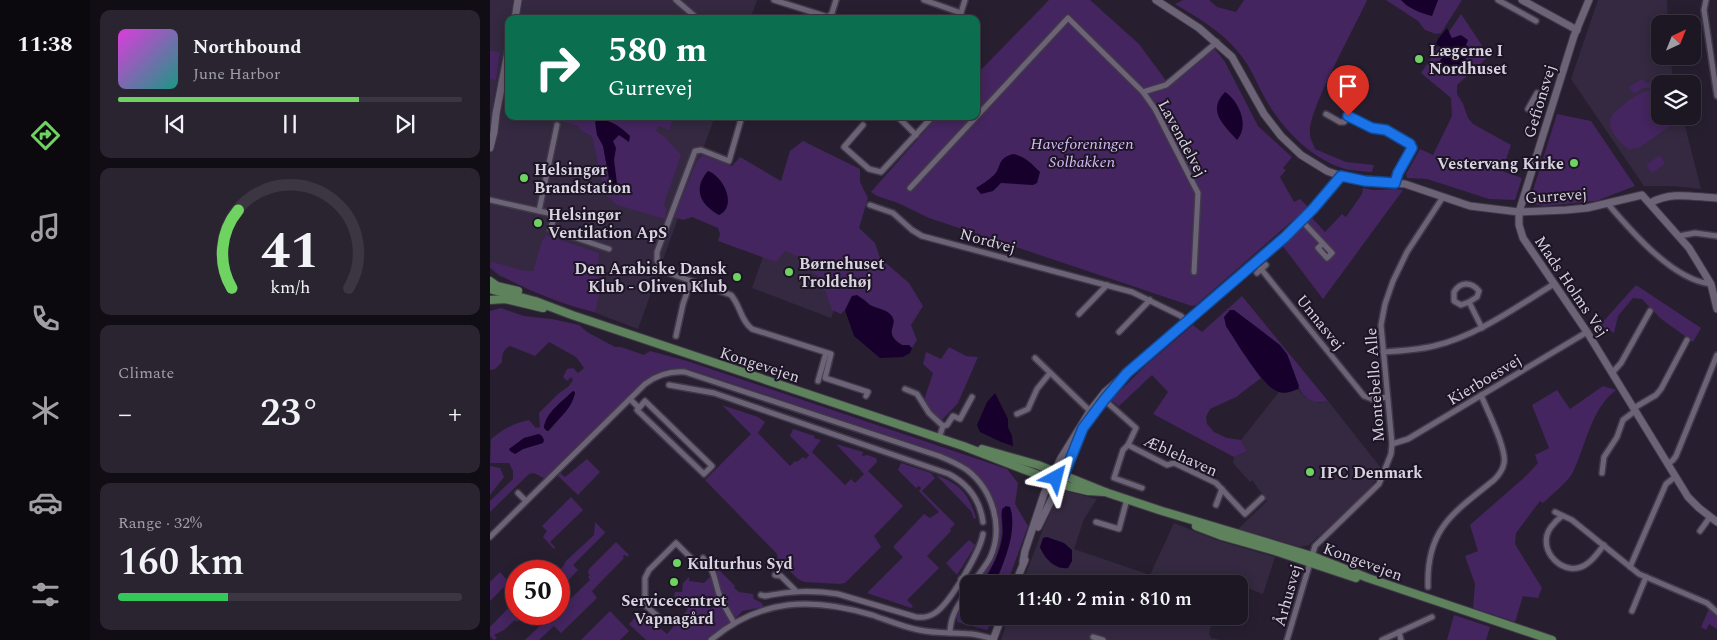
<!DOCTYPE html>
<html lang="en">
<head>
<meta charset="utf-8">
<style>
  body { margin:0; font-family:Spectral,serif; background:#2a2431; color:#f1f3f6; height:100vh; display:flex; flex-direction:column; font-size:19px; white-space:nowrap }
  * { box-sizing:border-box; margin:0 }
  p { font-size:16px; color:#a09fa6 }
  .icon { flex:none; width:28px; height:28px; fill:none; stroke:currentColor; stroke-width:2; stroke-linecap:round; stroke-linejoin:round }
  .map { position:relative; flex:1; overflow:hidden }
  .side { display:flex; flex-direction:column; gap:10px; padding:10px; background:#100d14; width:400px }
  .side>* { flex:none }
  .hud { position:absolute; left:15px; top:15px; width:475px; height:105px; border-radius:10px; box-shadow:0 2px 12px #0003,0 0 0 1px #3b3641; background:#0b6e4f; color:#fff; overflow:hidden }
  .needle { width:32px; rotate:43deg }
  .buttons { position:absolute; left:1161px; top:15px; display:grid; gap:10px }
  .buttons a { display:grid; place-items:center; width:50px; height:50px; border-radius:10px; background:#1d1724; box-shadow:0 2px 12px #0003,0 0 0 1px #3b3641; font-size:25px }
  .speed { position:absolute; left:15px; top:560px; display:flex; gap:10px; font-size:25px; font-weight:700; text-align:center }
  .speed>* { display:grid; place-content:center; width:65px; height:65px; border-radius:50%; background:#1d1724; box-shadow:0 2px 12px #0003,0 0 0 1px #3b3641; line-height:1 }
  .speed .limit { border:8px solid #d22; background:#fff; color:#111 }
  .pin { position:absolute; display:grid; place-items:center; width:42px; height:42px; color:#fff; margin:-51px -21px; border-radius:50% 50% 50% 0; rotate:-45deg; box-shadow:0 0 5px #0007 }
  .pin .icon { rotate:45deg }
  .me { position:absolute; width:55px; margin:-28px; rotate:38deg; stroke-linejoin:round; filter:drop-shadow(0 0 4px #0008) }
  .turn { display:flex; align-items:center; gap:18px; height:105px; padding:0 20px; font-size:22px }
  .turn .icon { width:65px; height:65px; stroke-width:2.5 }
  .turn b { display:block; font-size:35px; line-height:42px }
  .big { font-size:38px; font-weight:600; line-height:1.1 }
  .side .card { flex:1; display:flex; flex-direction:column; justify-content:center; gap:8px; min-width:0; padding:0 18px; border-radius:10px; background:#2a2431 }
  .side .dial { align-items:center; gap:0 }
  .dial svg { height:130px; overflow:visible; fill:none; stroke:#3b3641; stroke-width:7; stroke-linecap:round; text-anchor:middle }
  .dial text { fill:#f1f3f6; stroke:none }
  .song { display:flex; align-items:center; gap:15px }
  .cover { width:60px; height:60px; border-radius:8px; background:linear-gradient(135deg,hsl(300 70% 55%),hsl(170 70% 35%)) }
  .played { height:5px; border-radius:2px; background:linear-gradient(90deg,#6ed360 70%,#3b3641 70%) }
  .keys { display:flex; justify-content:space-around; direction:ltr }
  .heat { display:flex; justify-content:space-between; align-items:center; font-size:28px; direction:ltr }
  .charge { height:8px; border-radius:4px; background:linear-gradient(90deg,#34c759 32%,#3b3641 0) }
  .trip { position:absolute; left:470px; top:575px; width:288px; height:50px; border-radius:10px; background:#1d1724; box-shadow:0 2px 12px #0003,0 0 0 1px #3b3641; font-weight:600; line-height:50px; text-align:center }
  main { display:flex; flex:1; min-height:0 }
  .tab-bar { display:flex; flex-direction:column; width:90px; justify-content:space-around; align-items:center; background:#0c090e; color:#a09fa6 }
  .tab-bar .icon { width:35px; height:35px }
  .tab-bar .selected { color:#6ed360 }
  .tab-bar b { font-size:22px; color:#f1f3f6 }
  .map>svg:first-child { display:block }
</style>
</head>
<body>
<main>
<nav class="tab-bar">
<b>11:38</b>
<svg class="icon selected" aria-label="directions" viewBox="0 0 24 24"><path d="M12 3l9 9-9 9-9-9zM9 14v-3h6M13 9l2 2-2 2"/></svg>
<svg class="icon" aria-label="music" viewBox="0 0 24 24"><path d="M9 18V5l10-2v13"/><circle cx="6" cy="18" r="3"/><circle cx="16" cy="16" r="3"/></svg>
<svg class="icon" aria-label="phone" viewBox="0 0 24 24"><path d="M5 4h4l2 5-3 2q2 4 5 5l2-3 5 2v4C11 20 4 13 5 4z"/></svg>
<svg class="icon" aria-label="climate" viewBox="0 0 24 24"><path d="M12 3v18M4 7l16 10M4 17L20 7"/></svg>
<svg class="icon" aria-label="car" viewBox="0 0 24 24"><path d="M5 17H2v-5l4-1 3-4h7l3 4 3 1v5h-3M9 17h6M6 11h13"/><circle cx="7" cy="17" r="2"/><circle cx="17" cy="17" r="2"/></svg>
<svg class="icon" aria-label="filters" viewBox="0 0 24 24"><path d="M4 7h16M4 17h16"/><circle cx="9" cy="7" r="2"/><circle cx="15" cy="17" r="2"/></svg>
</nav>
<section class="side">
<div class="card">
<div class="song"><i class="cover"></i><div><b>Northbound</b><p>June Harbor</p></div></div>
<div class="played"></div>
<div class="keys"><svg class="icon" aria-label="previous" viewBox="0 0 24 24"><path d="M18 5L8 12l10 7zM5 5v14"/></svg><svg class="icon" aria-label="pause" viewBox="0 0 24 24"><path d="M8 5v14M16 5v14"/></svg><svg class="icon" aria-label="next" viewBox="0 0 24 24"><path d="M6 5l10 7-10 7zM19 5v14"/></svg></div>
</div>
<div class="card dial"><svg viewBox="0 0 100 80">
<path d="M14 69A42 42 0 1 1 86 69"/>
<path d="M14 69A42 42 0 0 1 18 21" stroke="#6ed360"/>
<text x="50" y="56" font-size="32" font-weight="700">41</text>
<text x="50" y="72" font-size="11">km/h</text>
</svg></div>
<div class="card"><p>Climate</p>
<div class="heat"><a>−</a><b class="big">23°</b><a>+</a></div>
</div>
<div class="card"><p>Range · 32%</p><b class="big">160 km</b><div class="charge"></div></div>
</section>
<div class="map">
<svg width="1227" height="640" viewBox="0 0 1227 640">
  <rect width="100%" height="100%" fill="#271f30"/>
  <g fill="#342940">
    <polygon points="0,0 267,0 260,19 19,19 19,116 225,116 148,329 9,276 0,268 0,79 6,81 10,52 0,50"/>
    <polygon points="1108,0 1177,0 1178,24 1170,24 1170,56 1180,56 1184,84 1170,84 1170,116 1191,116 1195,126 1211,189 1184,186 1154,186 1081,79"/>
    <polygon points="299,244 324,255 345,308 341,318 262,288 274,254"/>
    <polygon points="808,389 815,397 829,403 838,401 891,468 888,477 876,493 819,545 810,547 748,529 777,501 762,480 760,482 743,463 744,457 757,451 751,440 789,392 797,393"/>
    <polygon points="577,491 607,499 594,519 584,549 660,575 684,523 726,540 785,557 773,594 749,585 749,584 734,581 733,584 532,584 554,526 569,494 572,492"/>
    <polygon points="519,616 724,616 719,634 721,638 730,640 511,640"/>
  </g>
  <g fill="#44255f" fill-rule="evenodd">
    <polygon points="559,0 600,0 649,44 677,82 721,44 735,62 768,126 802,157 793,168 796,170 790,177 804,202 810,199 818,207 706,305 702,306 439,218 408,203 387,196 381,192 448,116 486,116 486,75"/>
    <path d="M693 0H719L727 7 746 12 754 0H877C866 26 817 111 820 134 820 139 824 145 825 149L856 162 884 165 882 172C872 171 861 171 852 168 819 157 793 129 776 100 767 84 761 67 749 53 733 32 708 18 685 4Z"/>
    <polygon points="896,0 911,0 917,6 942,16 948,0 972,0 951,33 946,34 935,30 928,21"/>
    <polygon points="971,14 999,56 967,85 967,94 973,104 978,118 983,124 1021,145 1012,171 1032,178 1025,200 999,199 937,179 917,178 916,174 930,149 943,155 962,116 961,98 931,73"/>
    <polygon points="0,50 10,52 6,81 0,79"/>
    <polygon points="1152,79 1157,83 1165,81 1165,88 1153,88 1144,94 1139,87"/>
    <path d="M1163 90 1170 94V116H1183L1181 124 1177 128 1149 148 1139 149C1128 142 1114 126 1123 114 1127 109 1134 105 1138 101 1146 96 1153 90 1163 90Z"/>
    <polygon points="1067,114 1101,121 1145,186 1106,201 1054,206 1044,204 1040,200"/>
    <path d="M54 116H175L183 119 179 130 169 126 166 131 175 137 191 155 174 204 176 209 175 219 127 205 115 194 102 136 93 132 88 126ZM128 128 139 142 129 135 123 141 126 148 124 160 127 184H121L113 146Z"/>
    <path d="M313 141 370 169V182L378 198 369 228 385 243 390 258 419 283 433 306 421 325 427 340 422 348 419 345H412C401 338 400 333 404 321L398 312 380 305 374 299 362 296 355 310 351 314 342 310 330 277 315 268 308 257 295 251 286 262 228 241 230 234 228 228 202 217 193 220 184 217 207 161 212 155 242 166 250 157 291 181 300 151ZM218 171C233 176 247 207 229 215 212 205 202 189 218 171Z"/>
    <polygon points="1170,155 1175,164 1162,173 1156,165"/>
    <polygon points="873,188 883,190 904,189 913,190 833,299 792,245 822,218 835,232 852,214 856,217 872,194"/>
    <path d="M56 235 109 253 107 279 110 291 105 312C81 308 16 283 0 267L1 262C16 264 28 272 43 271L52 241Z"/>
    <polygon points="1146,285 1211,328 1203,342 1170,318 1152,299 1143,298 1128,316 1124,333 1110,325"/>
    <path d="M752 296 838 401C830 403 823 403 816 397 805 389 804 364 795 352 784 338 759 322 744 310H740L736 326 771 378 746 397 720 409 716 417 717 424 724 432 737 438 751 440 757 451 744 457 663 414 678 392 662 375 629 406 621 400 656 365 703 325 712 332Z"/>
    <path d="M11 308 34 316 62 319 89 325 97 332 125 347H131L154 355 160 351 197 361 517 469 528 483 525 504 538 526 517 584H505C514 560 522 538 522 512L511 513C515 540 507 563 491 584H487C493 574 500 565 505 555 515 527 507 494 486 474 463 452 416 442 386 431 324 411 263 390 202 370 179 366 172 369 153 381L55 479 44 473 39 474 0 512V501L23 479V471L19 463H0L1 439C15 428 22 424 39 420L46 428 50 427 49 413 68 394 79 386 83 380 81 377 77 381 73 377 77 369 83 368 88 373 94 368 86 357 59 342 45 356 20 346C13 350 12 354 12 362L5 369 0 370V311ZM83 391 85 394 76 411 59 431 54 428C56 412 72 402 83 391ZM49 434 53 443 33 449 25 454 20 449 34 438Z"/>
    <polygon points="459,347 476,356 488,357 468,403 452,420 440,412 434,400 443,373 433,364 436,352 451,359"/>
    <path d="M1113 386 1126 390C1101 409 1096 445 1083 472 1078 482 1061 495 1053 503L1050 501 1026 533 1025 544 1052 588 1048 598 1033 596 1025 622 983 608 985 584 975 556 988 551 980 525 1037 475 1048 463 1045 455 1059 448 1042 405 1067 390 1080 409Z"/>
    <polygon points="232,405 268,417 275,422 268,433 300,466 305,461 307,462 313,457 316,459 319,455 300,436 303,429 325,436 324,438 331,440 322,452 355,485 361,479 365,483 374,474 346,444 373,452 372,456 377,455 386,458 387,462 378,471 413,506 384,536 391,547 355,583 350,584 314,582 308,579 288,560 287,554 215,480 261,434"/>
    <polygon points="97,459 110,472 88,495 68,476 70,473 75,477"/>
    <polygon points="411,463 441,473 445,478 432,491 465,524 460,529 461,531 437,556 449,568 417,600 423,606 421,608 377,593 413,557 403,547 434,514 440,518 449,512 429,491 431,488 429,486 426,488 408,470"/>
    <polygon points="0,466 10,468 14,477 0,495"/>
    <path d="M446 475C470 484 479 494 486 518L484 519 481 511Z"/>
    <polygon points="81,497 93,510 60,542 65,547 64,549 53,537 57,531 52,526"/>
    <polygon points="105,522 115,532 114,534 83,565 88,570 69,590 69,573 76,561 104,535"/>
    <polygon points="479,540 485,545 482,551 467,575 456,563"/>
    <polygon points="126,542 139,555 137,557 135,555 133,556 134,558 102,591 107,598 71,633 64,626 49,640 35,640 57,619 60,621 66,614 69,614 69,610 100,580 98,577 100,575 98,573 99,569"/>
    <path d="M216 557 245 586 244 588 249 592 263 594 264 599 272 603 273 607 252 611C249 618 225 632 216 640H156L139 624 150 612 169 629 170 628 177 634 198 609 184 596 185 592H192L193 583 199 577V581L214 583 220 577 219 570 214 563Z"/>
    <polygon points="10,572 19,582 0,601 0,582"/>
    <polygon points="479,596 479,602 472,616 486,620 489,616 504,616 497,630 467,622 467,613"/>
    <polygon points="26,600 26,614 35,614 27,622 25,620 14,630 4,635 7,638 4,640 0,636 0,627"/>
    <polygon points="1219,609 1227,617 1227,629 1219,624 1216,630 1211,627"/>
    <polygon points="120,611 139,631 130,640 91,640"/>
    <polygon points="964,615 1000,627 996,640 957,640"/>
  </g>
  <g fill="#18002d">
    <path d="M911 0H948L942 16C930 13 920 9 911 0Z"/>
    <polygon points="957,28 962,38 971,35 978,40 976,45 986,52 976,58 966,73 954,76 943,69 957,52 946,44 948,39"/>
    <path d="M735 92C749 101 760 126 747 140 733 124 717 111 735 92Z"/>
    <path d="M108 119C121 120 131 127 140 136L139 142 129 135 123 141 126 148 124 160 127 184H120L113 146 107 135 105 122Z"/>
    <path d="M523 154C535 156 542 164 550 172L547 183 543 185 511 183 503 191 491 194 486 188C492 184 499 180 504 175 512 167 506 159 523 154Z"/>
    <path d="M218 171C233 176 248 206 229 215 211 205 202 190 218 171Z"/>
    <path d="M367 295C372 298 376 302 380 305 387 309 396 309 401 315 410 326 391 332 412 345H419L422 348 420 353 413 357 390 358 364 336 355 310 362 296Z"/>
    <path d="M740 310H744L790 345 797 354 809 386 808 389C802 391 796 394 789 392 773 388 746 341 736 326L734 317Z"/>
    <path d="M83 391 85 392C83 408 68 419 58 431H57L54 428C56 412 72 402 83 391Z"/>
    <polygon points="505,393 518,419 518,427 522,436 523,446 511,442 490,432 487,425 497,402"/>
    <polygon points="49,434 52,436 54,440 53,443 33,449 25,454 20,451 19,449 34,438"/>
    <path d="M516 506 520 507C528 532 514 561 505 584H491C502 569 511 551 513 533 513 525 511 517 512 509Z"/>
    <path d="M557 537 574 543 582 550V561L578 568C565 570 554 558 550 547L553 538Z"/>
  </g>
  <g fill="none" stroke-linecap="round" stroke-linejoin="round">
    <defs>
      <g id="street">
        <polyline points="186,0 208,19"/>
        <polyline points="284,0 338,17 342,13 346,0"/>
        <polyline points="434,0 471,13"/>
        <polyline points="1008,0 1046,21"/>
        <polyline points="1216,0 1214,10 1227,96"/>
        <polyline points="469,19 475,0"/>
        <polyline points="653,92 676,85 727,42"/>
        <polyline points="1038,109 1047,93"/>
        <polyline points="836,114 850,122 854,122 858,116 882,128 896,130 921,144 922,148 908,173 905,183"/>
        <path d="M252 116 239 161 211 150 205 151 167 252V261L176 272 241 295C250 305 251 321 262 329L341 354 335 378 378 392 376 396"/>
        <polyline points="407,116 426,135"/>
        <polyline points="373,125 354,147 379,169 391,172 443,116"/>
        <polyline points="420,188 578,18 653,92 665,109 708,193 704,272"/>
        <polyline points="0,200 49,211 67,125"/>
        <path d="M1118 204C1142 232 1183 280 1221 284"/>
        <polyline points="380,205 403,213 422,230 432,236 642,292 691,316 697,322"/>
        <polyline points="49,211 63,214 64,219 60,229 119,249"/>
        <polyline points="812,221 842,253 837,258 828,248 832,244"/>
        <polyline points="1189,236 1205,233 1227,236"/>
        <polyline points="771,269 874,396 882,399 897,397"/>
        <polyline points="767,273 776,265"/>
        <path d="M979 302 971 305 964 301V292C970 282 981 281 989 291L987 297 979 302 992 328"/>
        <polyline points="589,314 617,285"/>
        <polyline points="629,332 660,300"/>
        <polyline points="186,336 193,304 201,281"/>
        <path d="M893 352C910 351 927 350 944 346 987 336 1026 307 1064 284"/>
        <polyline points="545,358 600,411"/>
        <polyline points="1122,373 1131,363 1160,311"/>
        <polyline points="328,381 336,353"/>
        <path d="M179 385 224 393 459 474C478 484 490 500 493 522"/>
        <polyline points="415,389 427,394 439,413 453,426"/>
        <polyline points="611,397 646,428 638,445 633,450 624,478 652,488"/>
        <polyline points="140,399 149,408 147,410 214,474 222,466 155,401 149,408"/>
        <polyline points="1144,408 1166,395 1171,389 1197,340"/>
        <polyline points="527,414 538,409 547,389 560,373"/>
        <polyline points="449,438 453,426 457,425 463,416 470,419 482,397"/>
        <polyline points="902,444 918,439 1097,332"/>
        <polyline points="638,445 677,465 684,463 726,483 755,514 772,498"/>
        <polyline points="1178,464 1183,460 1186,456 1227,355"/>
        <polyline points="1112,473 1114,457 1127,437 1133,420 1145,411"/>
        <polyline points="28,493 36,501"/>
        <polyline points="726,505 732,489"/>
        <polyline points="1065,512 1082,520 1149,574 1217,603 1227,612"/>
        <path d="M1072 516C1068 519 1064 523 1061 527 1044 550 1076 581 1098 563 1104 559 1109 551 1114 545"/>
        <polyline points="606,522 629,529 637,499"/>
        <polyline points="1210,531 1220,517"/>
        <path d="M0 537 155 384C167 375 180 371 195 372L449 456C459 460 468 464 477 470 503 490 514 528 500 558 495 567 488 575 482 584"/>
        <polyline points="1140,567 1176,484 1185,477"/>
        <polyline points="285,575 291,576 305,590"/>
        <polyline points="471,579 479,584"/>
        <path d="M938 587C936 529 963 513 1004 480 1008 476 1013 470 1014 463 1017 449 997 410 991 395"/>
        <path d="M271 595 275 596C302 591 321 590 348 594L426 617C433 618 439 617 445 613 460 603 490 552 493 534"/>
        <polyline points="1142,611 1156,577"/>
        <path d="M173 621 155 605V578L159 570 186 543 207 564 213 558C225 570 224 579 229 594 233 604 239 614 244 623"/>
        <polyline points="909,632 911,640"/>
        <path d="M460 633C460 615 469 604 479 589"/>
        <polyline points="603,637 613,640"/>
        <path d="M221 640C271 598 322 597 382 615 397 620 413 627 429 630 446 634 464 632 482 634 489 635 496 637 504 639"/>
        <polyline points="797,640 825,546 889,484 901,454 902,444 891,325 895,304 903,281 917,252 953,197"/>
        <polyline points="892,640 942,617"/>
      </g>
      <g id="secondary">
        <polyline points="666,0 709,28 742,57 774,114 791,136 811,155 837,171 851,176 875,181 915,184 980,206 1029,212 1076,210 1097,208 1152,195 1199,248 1221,284 1227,309"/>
        <polyline points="1032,0 1087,30"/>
        <polyline points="1099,0 1084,36 1029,212 1029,225 1033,238 1097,332 1198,497 1209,508 1227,522"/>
        <polyline points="25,19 28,0"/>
        <polyline points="0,148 4,132 6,114 19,47"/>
        <path d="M1160 203C1182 191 1203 197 1227 198"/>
        <polyline points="548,527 578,466 593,428"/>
        <polyline points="533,562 535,551 554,494 571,458 600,411 615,392 795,237 823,209 851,176"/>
        <polyline points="525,584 535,560"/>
        <polyline points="503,640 512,616"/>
      </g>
      <g id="primary">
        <polyline points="0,281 7,286 28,291"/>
        <polyline points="0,289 45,301 82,315 473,446 577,486 598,491 615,492"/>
        <polyline points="0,300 15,299 53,308"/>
        <polyline points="492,449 548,465 615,492 672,511 822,556 878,578 1062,640"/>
        <polyline points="706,526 732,536 785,551 866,578"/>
      </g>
    </defs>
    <use href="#street" stroke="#403948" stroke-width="8"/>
    <use href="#secondary" stroke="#403948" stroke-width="9"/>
    <use href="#primary" stroke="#403948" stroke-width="10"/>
    <use href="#street" stroke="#6c6377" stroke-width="5"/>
    <use href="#secondary" stroke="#6c6377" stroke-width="7"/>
    <use href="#primary" stroke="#5e825c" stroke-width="8"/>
  </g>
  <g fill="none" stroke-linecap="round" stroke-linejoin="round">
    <defs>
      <polyline id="route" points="566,478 566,476 574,475 593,428 614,400 637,373 795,237 823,209 851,176 875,181 905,183 908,173 922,148 920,144 896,130 882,128 858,116"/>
    </defs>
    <use href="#route" stroke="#114b97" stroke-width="12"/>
    <use href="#route" stroke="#1a73e8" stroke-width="9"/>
  </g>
  <g fill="#6ed360" stroke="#1d1526" stroke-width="2">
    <circle cx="929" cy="59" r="5"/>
    <circle cx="1084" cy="163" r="5"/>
    <circle cx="34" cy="178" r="5"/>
    <circle cx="48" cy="223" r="5"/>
    <circle cx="299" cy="272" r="5"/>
    <circle cx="247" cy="277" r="5"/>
    <circle cx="820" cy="472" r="5"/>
    <circle cx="187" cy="563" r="5"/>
    <circle cx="184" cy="582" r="5"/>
  </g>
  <g text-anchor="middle" stroke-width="4" stroke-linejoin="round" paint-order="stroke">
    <g font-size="16" font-weight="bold" fill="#d8d3df" stroke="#1d1526" text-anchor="start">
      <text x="939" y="56">Lægerne I<tspan x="939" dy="18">Nordhuset</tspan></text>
      <text x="1074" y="169" text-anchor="end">Vestervang Kirke</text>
      <text x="44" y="175">Helsingør<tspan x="44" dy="18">Brandstation</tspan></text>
      <text x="58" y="220">Helsingør<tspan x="58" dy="18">Ventilation ApS</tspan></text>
      <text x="309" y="269">Børnehuset<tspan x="309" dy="18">Troldehøj</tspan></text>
      <text x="237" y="274" text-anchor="end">Den Arabiske Dansk<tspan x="237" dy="18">Klub - Oliven Klub</tspan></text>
      <text x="830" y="478">IPC Denmark</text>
      <text x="197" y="569">Kulturhus Syd</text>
      <text x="184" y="606" text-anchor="middle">Servicecentret<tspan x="184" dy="18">Vapnagård</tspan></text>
    </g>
    <g font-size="16" fill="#d8d3df" stroke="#1d1526">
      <text transform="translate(1049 101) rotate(-73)" y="6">Gefionsvej</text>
      <text transform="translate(693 138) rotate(62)" y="6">Lavendelvej</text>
      <text transform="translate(1066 195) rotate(-4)" y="6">Gurrevej</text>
      <text transform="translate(498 240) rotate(15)" y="6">Nordvej</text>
      <text transform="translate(1082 286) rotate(56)" y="6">Mads Holms Vej</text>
      <text transform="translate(831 322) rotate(51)" y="6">Unnasvej</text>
      <text transform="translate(270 364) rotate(18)" y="6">Kongevejen</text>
      <text transform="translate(994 379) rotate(-31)" y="6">Kierboesvej</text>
      <text transform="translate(884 385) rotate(-94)" y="6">Montebello Alle</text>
      <text transform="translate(691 455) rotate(24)" y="6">Æblehaven</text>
      <text transform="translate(873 561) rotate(20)" y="6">Kongevejen</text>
      <text transform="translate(797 595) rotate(-74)" y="6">Århusvej</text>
    </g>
    <g font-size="16" font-style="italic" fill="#d7baf8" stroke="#1d1526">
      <text x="592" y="149">Haveforeningen<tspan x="592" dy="18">Solbakken</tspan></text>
    </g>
  </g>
</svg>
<div class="buttons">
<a><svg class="needle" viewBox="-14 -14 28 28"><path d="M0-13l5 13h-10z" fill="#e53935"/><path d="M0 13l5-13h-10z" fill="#a09fa6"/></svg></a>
<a><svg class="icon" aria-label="layers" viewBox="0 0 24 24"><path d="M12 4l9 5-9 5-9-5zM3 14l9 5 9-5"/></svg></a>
</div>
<div class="speed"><div class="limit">50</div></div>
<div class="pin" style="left:858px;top:116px;background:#d93025"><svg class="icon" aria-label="arrive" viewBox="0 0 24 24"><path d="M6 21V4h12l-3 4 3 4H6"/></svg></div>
<svg class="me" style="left:566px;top:478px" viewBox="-20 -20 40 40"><path d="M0-17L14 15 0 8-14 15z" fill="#1a73e8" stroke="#fff" stroke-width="4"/></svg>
<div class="trip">11:40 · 2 min · 810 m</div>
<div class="hud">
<div class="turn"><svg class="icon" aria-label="right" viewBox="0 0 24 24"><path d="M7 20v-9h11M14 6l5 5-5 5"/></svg><div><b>580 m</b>Gurrevej</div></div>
</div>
</div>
</main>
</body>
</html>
